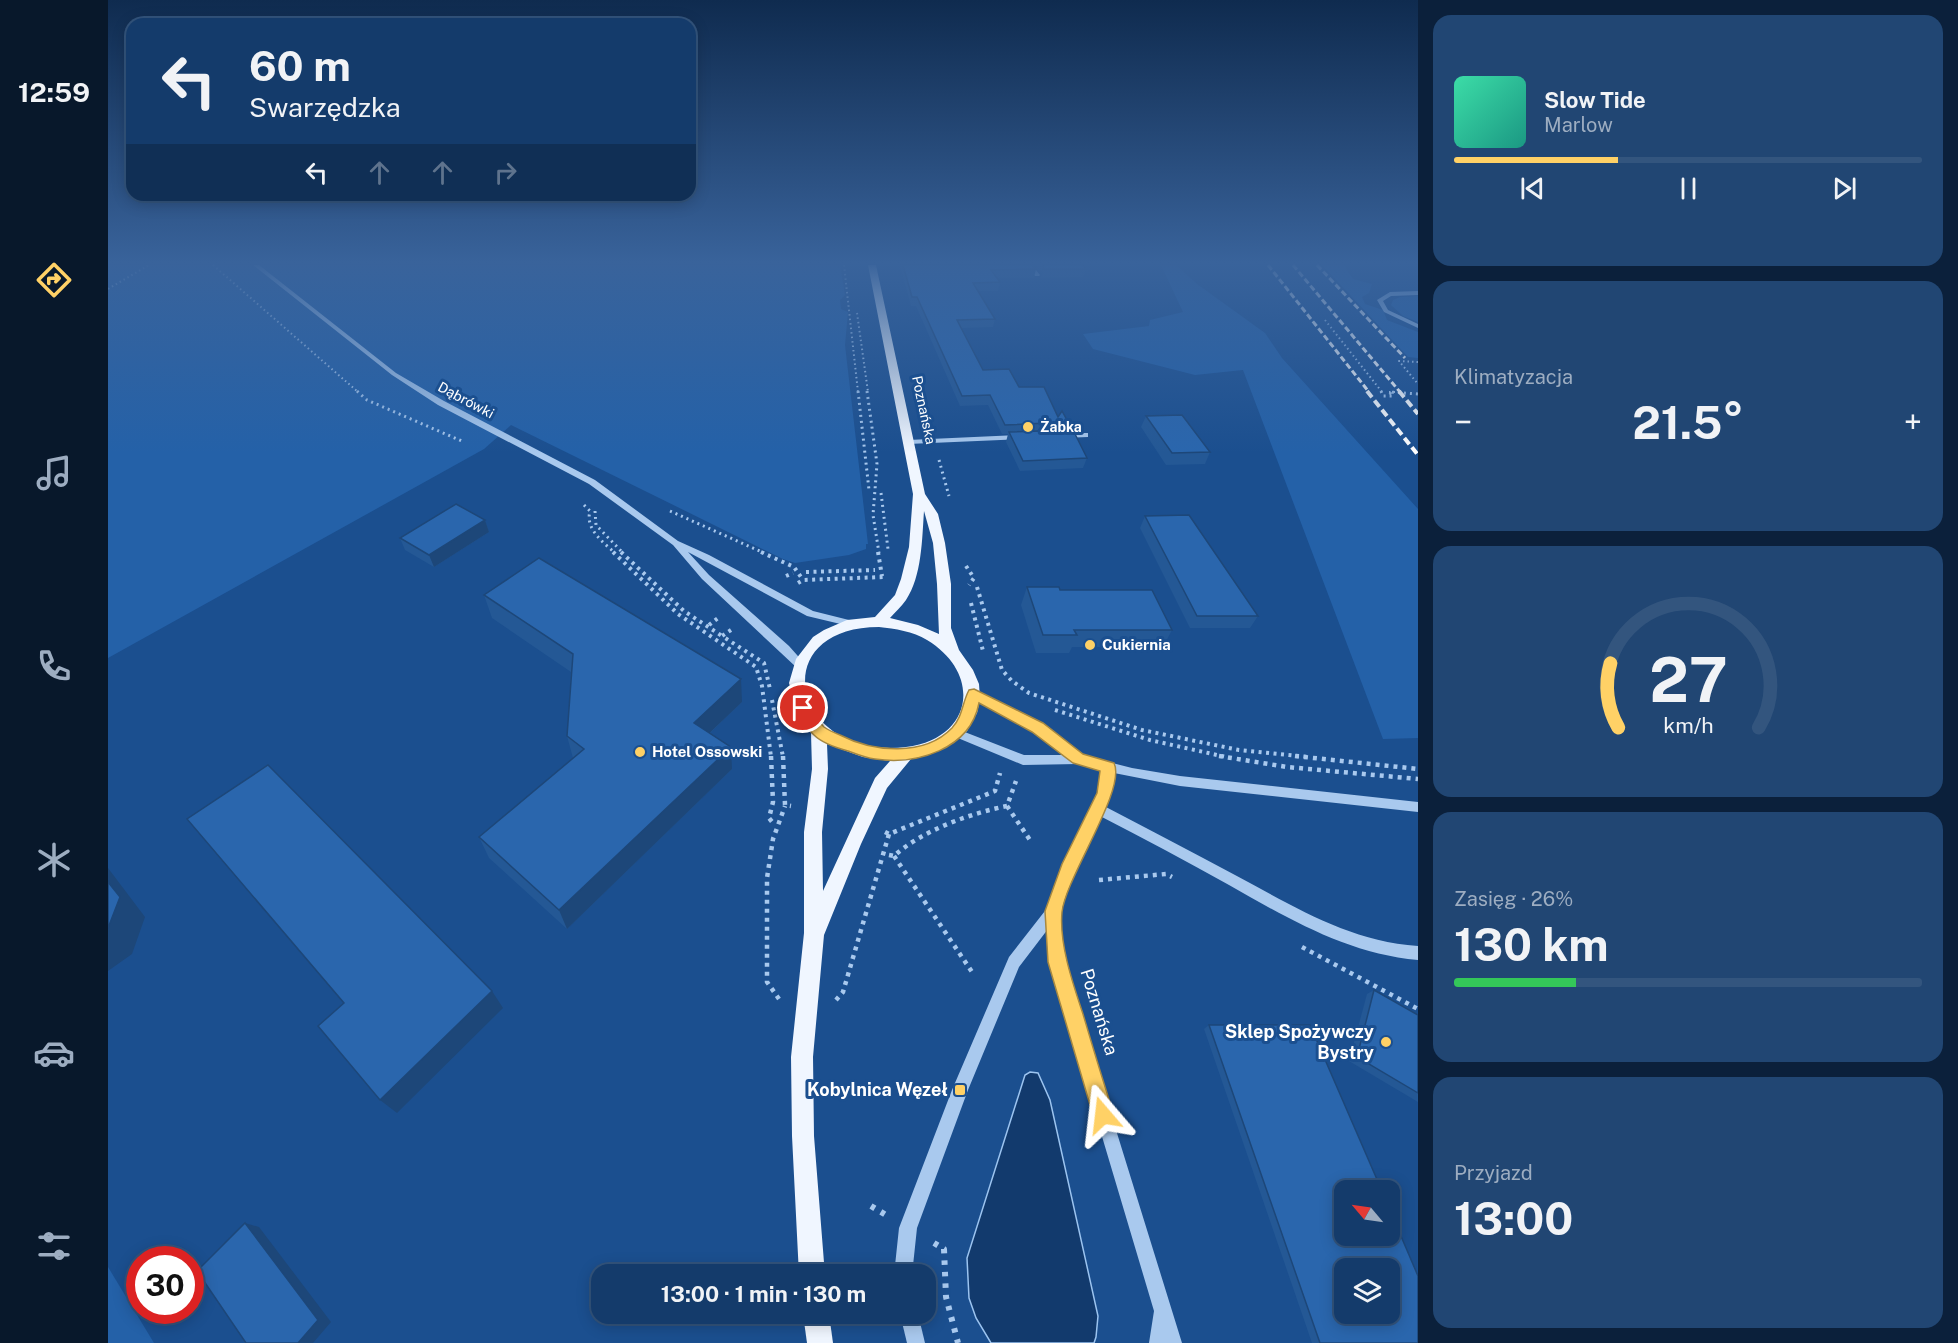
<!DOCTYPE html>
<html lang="pl">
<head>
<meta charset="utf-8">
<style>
  body { margin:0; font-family:"Public Sans",sans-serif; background:#214673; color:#f1f3f6; height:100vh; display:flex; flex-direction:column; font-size:22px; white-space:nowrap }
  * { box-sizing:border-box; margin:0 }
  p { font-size:20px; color:#9dadc1 }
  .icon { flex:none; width:33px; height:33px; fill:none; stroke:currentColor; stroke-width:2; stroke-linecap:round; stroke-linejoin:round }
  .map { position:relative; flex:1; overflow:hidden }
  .drawer { display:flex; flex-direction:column; gap:15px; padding:15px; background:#0b203b; width:540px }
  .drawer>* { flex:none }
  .guide { position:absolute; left:18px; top:18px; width:570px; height:183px; border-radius:18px; box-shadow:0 3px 15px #0003,0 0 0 2px #33557e; background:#143b6b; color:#f1f3f6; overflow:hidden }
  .needle { width:39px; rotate:299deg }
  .buttons { position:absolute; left:1226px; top:1180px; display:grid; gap:12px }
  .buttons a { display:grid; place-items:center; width:66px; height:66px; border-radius:12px; background:#143b6b; box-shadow:0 3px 15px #0003,0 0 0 2px #33557e; font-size:30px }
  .speed { position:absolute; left:18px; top:1246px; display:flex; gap:12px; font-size:30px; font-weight:700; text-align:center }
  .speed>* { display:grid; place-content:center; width:78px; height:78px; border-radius:50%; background:#143b6b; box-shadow:0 3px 15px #0003,0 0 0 2px #33557e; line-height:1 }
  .speed .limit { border:9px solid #d22; background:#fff; color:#111 }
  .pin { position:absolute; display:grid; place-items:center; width:51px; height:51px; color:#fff; margin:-26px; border:3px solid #fff; border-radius:50%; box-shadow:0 2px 6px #0007 }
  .me { position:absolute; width:66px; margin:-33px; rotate:343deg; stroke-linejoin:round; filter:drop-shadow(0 0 4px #0008) }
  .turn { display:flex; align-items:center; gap:21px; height:126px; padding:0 24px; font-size:27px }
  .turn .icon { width:78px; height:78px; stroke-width:2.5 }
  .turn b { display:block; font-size:42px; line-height:51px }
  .lanes { display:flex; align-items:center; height:57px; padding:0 24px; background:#0003; justify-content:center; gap:30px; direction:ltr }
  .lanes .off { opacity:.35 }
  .big { font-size:45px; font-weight:700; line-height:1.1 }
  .drawer .tile { flex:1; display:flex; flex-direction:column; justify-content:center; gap:9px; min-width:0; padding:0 21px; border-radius:18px; background:#214673 }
  .drawer .dial { align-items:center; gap:0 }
  .dial svg { height:156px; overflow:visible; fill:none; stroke:#33557e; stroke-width:7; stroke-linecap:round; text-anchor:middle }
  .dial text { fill:#f1f3f6; stroke:none }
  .song { display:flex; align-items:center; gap:18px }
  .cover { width:72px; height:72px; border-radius:9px; background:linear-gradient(135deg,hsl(160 70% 55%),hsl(170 70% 35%)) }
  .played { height:6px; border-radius:3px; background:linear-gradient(90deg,#ffd166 35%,#33557e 35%) }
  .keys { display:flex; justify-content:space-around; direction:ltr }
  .heat { display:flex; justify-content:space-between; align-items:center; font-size:33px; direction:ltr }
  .charge { height:9px; border-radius:4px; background:linear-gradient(90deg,#34c759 26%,#33557e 0) }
  .trip { position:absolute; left:483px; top:1264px; width:345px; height:60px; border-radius:18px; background:#143b6b; box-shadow:0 3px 15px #0003,0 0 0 2px #33557e; font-weight:700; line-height:60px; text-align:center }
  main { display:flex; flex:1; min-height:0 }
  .dock { display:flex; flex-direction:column; width:108px; justify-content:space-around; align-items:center; background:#08182b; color:#9dadc1 }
  .dock .icon { width:42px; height:42px }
  .dock .active { color:#ffd166 }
  .dock b { font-size:27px; color:#f1f3f6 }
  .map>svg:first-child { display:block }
</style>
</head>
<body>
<main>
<nav class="dock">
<b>12:59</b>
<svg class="icon active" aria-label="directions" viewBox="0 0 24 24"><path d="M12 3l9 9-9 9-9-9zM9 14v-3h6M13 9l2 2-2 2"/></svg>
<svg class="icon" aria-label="music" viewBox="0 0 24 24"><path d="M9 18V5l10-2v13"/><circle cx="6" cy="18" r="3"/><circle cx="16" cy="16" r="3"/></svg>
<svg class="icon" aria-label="phone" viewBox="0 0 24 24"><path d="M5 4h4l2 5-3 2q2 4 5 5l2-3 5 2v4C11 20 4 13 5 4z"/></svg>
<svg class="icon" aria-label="climate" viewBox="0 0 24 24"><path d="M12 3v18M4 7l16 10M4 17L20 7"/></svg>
<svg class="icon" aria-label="car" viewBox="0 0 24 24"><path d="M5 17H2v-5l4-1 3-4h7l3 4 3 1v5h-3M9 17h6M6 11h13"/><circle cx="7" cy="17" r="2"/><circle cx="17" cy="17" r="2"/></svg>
<svg class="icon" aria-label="filters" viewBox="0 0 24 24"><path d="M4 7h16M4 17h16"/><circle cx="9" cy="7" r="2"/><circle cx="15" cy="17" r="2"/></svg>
</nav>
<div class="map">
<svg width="1310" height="1343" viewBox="0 0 1310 1343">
  <rect width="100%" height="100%" fill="#1b4f8f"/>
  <g fill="#2461a8">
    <polygon points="0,265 732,265 737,295 732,300 733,309 740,312 737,345 760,544 758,544 758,549 741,555 687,563 675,559 403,425 376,449 0,658"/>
    <polygon points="1053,265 1068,265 1089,284 1157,333 1174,358 1201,388 1310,509 1310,738 1275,739 1135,370 1087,375 985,349 975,334 1041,326 1042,320 1075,312"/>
    <polygon points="1214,265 1236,265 1245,279 1264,284 1261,293 1254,297 1257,304 1275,310 1279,320 1310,332 1310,358 1300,357"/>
    <polygon points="1310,296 1310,322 1295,316 1283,305 1285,300 1292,297"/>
    <polygon points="0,1267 46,1343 0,1343"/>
  </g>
  <polygon fill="#123a6d" stroke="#9cc4f0" stroke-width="1.5" points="922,1072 930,1073 942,1100 990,1316 988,1337 986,1343 883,1343 868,1318 861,1298 859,1258 917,1075"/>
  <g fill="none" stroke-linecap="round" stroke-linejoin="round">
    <g stroke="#a9c9ee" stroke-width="2" stroke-dasharray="1.5 3" stroke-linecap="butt">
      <polyline points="105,265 250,392"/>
      <polyline points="736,265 750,392"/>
      <polyline points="0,289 41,265"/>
      <polyline points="749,313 760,392"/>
      <polyline points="1217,320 1274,392"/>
      <polyline points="1310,362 1291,361 1310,384"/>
      <polyline points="1281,392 1287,392"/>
    </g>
    <g stroke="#a9c9ee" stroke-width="3" stroke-dasharray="2 4" stroke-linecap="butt">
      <polyline points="249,391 259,400 356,442"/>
      <polyline points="750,391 761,490"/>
      <polyline points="759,391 769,464 765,515 771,553"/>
      <polyline points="1273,391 1275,396 1285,396 1281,392 1310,394"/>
      <polyline points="831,460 841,496"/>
      <polyline points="773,493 780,549"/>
      <path d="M476 505 482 511C477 529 495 542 507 553"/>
      <polyline points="487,511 488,525 515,553"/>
      <polyline points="562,511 656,553"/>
    </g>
    <g stroke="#a9c9ee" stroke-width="4" stroke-dasharray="3 4.5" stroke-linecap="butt">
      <polyline points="505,552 570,614 648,667 654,686 663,757"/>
      <polyline points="513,552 576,611 614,636"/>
      <polyline points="653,552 686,567 695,580"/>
      <polyline points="770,552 774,576"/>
      <polyline points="858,566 866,578 861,585"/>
      <polyline points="698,572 767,570"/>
      <polyline points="678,576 685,573"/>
      <polyline points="690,583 695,580 775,577"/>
      <polyline points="869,587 894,670 904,681 921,693 1034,730 1131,750 1201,757"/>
      <polyline points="863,603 875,651"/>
      <polyline points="601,625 610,618"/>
      <polyline points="623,630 614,636 656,663 662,689"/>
      <polyline points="664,700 675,757"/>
      <polyline points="947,710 1042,740 1118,757"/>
    </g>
    <g stroke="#a9c9ee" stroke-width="4.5" stroke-dasharray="4 5" stroke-linecap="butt">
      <polyline points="663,756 665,802 661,818 665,823"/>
      <polyline points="675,756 677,805 683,806"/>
      <polyline points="1111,756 1179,767 1310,779"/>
      <polyline points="1187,756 1310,769"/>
      <polyline points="899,806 924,843"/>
      <polyline points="777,832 781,834 887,791 892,773"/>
      <path d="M781 855 786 856C813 831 863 813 899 806L908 781"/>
      <polyline points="786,856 864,972"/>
      <polyline points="991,880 1058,874 1064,877"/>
      <polyline points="1194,947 1310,1009"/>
      <polyline points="671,999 659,982 659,878 665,839 677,806"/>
      <polyline points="728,1000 735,992 781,834"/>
    </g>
    <g stroke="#a9c9ee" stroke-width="6" stroke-dasharray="4.5 7" stroke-linecap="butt">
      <polyline points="763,1206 778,1215"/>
      <polyline points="826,1243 836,1249 838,1297 850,1343"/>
    </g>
    <g fill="#a9c9ee" fill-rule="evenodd">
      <polygon points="145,265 151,265 288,373 336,401 487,480 570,541 601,555 705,611 749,622 750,624 749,626 745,627 699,616 580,552 601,575 681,646 697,664 692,668 688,667 594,579 565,545 481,484 330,405 284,375"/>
      <polygon points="918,265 924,265 932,275 931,276 927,276"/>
      <polygon points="1310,291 1310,295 1283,296 1275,301 1280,310 1310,324 1310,328 1276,312 1269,300 1282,292"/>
      <polygon points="977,433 980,433 980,437 954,438 950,436 954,434"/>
      <polygon points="911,435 915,437 914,439 800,444 796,442 800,440"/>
      <path d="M866 690 934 725 973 755 1024 768 1072 776 1310 802V812L1072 786 1006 773 1003 793 996 806C1040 829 1084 852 1127 875 1187 907 1240 941 1310 946V960C1240 954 1181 919 1121 885 1078 861 1035 838 992 816L968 865 952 911 956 962 1074 1343H1041L1046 1311 942 962 940 929 911 967 860 1090 809 1228 804 1275H786L791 1228 844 1090 901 957 940 907 956 864 991 793 995 770 970 764 915 765 845 736 843 733 845 730 849 729 916 755H956L926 731 862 697 861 694 862 691Z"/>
      <polygon points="792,1314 810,1314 817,1343 799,1343"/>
    </g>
    <g fill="#f0f6ff" fill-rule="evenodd">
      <path d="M760 265H768L817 494 830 514 837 543 843 584V628L851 650 865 670 871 684 872 699 869 713 859 731 833 750 803 759 779 788 753 844 716 935 705 1057 706 1136 717 1275H691L684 1136 683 1057 696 933V832L704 769 703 733 687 705 681 683 688 659 705 637 716 630 739 620 767 617 787 595 793 579 801 547 805 494ZM816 511 825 543 829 584 831 634 810 625 782 618C787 612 793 607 798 600 814 576 814 539 816 511ZM771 627C787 629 805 631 819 640 875 674 865 739 798 747 683 760 656 627 771 627ZM719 744 755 757 782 761 767 778 715 891 714 832 720 769Z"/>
      <polygon points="695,1314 721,1314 725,1343 699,1343"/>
    </g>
    <g stroke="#fff" stroke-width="3" stroke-dasharray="6 3" stroke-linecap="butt">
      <polyline points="1160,265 1261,392"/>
      <polyline points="1185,265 1292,392"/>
      <polyline points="1209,265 1297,358"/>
    </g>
    <g stroke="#fff" stroke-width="4" stroke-dasharray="8 4" stroke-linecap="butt">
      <polyline points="1259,391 1310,455"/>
      <polyline points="1291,391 1310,414"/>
    </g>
  </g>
  <g fill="#245895">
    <polygon points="792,265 924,265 928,269 926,278 889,278 892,282 890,291 870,291 887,319 885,327 854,328 875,370 911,387 950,417 960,422 958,430 979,458 975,468 912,471 898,442 900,434 894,434 880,405 852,406 808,306 803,306"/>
    <polygon points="927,265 974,265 978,269 975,277 933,278 934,274"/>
    <polygon points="1038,416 1102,452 1097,464 1058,465 1033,427"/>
    <polygon points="1037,516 1150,616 1142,628 1082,628 1032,528"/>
    <polygon points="377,520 381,532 326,567 297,550 292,538"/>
    <polygon points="919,587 952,590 1064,630 1055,647 964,647 961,653 928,653 913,605"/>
    <polygon points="376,595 634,702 602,733 624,769 459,929 381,858 371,837 465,758 459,736 463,672 384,618"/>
    <polygon points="1266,990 1310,1015 1310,1102 1241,1061 1259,994"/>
    <polygon points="1101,1025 1310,1343 1204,1343 1096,1029"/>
  </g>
  <g fill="#1d4779">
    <polygon points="377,520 381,532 326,567 321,555"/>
    <polygon points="633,679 634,702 589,745 586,723"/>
    <polygon points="623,747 624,769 459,929 451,910"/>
    <polygon points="0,868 37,917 24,954 0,971"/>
    <polygon points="384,991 395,1008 289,1113 272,1100"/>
    <polygon points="137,1223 151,1227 223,1322 205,1343 190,1343"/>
  </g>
  <g fill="#2a66ad" stroke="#1d4779" stroke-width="1.5" fill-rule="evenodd">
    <polygon points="795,265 924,265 928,269 883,270 892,282 865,283 887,319 849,320 875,370 901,369 911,387 936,387 950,417 954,411 960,422 897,425 882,395 854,396 809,297 804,297"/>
    <polygon points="935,265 974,265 978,269 935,269"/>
    <polygon points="1074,415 1102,452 1064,453 1038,416"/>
    <polygon points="965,430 979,458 915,461 901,432"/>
    <polygon points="348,504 377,520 321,555 292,538"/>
    <polygon points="1081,515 1150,616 1089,616 1037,516"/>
    <polygon points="431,558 633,679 586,723 623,747 451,910 371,837 476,749 459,736 465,654 376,595"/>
    <polygon points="919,587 951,587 952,590 1044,590 1064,630 966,630 969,635 935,635"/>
    <polygon points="160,765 384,991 272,1100 210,1026 236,1003 79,819"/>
    <polygon points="0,882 12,897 0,928"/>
    <polygon points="1266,990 1310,1015 1310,1093 1249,1057"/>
    <path d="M1101 1025H1202L1274 1191H1236V1236H1281V1208L1310 1276V1343H1212ZM1236 1269H1281V1314H1236Z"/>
    <polygon points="137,1223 210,1320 190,1343 138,1343 89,1271"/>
  </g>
  <linearGradient id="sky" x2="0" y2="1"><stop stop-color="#0f2b4f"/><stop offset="0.58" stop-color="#39639b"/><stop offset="1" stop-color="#39639b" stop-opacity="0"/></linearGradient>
  <rect width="1310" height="453" fill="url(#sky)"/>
  <path fill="#ffd166" stroke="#a68842" stroke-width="1.5" d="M866 689 935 723 975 754 1006 763C1019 789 958 877 954 912 951 944 965 984 975 1014 985 1048 995 1081 1006 1115L1003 1122 995 1125 988 1122 985 1115 940 962 937 911 954 864 989 793 992 771 965 763 924 732 871 703C862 750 808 765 767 759 758 758 748 754 740 751 729 748 714 743 706 735 699 729 693 716 688 708L690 704H700C705 711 710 721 716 727 720 730 727 733 732 735 765 752 816 757 844 728 855 716 854 703 861 690Z"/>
  <g fill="#ffd166" stroke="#1b4f8f" stroke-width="2">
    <circle cx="920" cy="427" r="6"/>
    <circle cx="982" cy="645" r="6"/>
    <circle cx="532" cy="752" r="6"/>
    <circle cx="1278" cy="1042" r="6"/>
    <rect x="846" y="1084" width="12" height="12" rx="3"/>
  </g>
  <g text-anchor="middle" stroke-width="6" stroke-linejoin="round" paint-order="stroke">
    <g font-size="14" fill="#fff" stroke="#1b4f8f">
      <text transform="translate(358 400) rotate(28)" y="5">Dąbrówki</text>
      <text transform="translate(816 410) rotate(78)" y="5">Poznańska</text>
    </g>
    <g font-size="14" font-weight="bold" fill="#fff" stroke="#1b4f8f" text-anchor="start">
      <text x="932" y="432">Żabka</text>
    </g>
    <g font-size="15" font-weight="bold" fill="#fff" stroke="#1b4f8f" text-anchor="start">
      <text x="994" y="650">Cukiernia</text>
      <text x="544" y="757">Hotel Ossowski</text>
    </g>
    <g font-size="18" fill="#fff" stroke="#1b4f8f">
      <text transform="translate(991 1012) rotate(73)" y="6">Poznańska</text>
    </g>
    <g font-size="18" font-weight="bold" fill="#fff" stroke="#1b4f8f" text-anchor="end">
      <text x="1266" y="1038">Sklep Spożywczy<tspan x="1266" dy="21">Bystry</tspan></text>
      <text x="840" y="1096">Kobylnica Węzeł</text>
    </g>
  </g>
</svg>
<div class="buttons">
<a><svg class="needle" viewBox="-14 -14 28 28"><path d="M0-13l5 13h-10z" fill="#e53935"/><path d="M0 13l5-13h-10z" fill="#9dadc1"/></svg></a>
<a><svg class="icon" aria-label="layers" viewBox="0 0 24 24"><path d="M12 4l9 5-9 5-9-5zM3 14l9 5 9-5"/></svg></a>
</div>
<div class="speed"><div class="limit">30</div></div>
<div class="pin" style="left:695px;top:708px;background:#d93025"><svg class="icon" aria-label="arrive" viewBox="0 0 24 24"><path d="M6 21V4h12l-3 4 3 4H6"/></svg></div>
<svg class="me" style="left:995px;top:1115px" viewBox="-20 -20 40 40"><path d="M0-17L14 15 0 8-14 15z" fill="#ffd166" stroke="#fff" stroke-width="4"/></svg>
<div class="trip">13:00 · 1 min · 130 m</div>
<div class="guide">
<div class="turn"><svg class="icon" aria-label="left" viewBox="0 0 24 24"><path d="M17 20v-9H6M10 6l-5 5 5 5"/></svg><div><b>60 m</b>Swarzędzka</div></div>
<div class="lanes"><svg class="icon" aria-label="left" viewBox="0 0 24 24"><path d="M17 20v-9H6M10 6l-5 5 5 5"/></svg><svg class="icon off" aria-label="ahead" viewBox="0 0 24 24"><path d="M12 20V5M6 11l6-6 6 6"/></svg><svg class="icon off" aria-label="ahead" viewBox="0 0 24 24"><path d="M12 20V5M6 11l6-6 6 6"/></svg><svg class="icon off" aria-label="right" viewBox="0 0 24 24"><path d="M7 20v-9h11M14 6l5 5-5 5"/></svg></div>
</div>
</div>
<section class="drawer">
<div class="tile">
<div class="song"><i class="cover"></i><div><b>Slow Tide</b><p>Marlow</p></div></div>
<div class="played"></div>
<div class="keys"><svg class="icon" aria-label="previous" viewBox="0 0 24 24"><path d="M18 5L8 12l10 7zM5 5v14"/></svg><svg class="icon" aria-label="pause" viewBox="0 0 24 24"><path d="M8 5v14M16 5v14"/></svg><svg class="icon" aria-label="next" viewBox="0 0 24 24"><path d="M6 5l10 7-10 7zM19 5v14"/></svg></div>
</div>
<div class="tile"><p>Klimatyzacja</p>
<div class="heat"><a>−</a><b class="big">21.5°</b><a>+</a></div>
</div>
<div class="tile dial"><svg viewBox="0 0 100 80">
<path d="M14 69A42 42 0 1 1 86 69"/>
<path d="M14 69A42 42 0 0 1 10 36" stroke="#ffd166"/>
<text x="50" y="56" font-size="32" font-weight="700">27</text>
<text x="50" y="72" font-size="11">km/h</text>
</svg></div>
<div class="tile"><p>Zasięg · 26%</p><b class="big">130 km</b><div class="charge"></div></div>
<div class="tile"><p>Przyjazd</p><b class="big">13:00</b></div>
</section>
</main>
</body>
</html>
